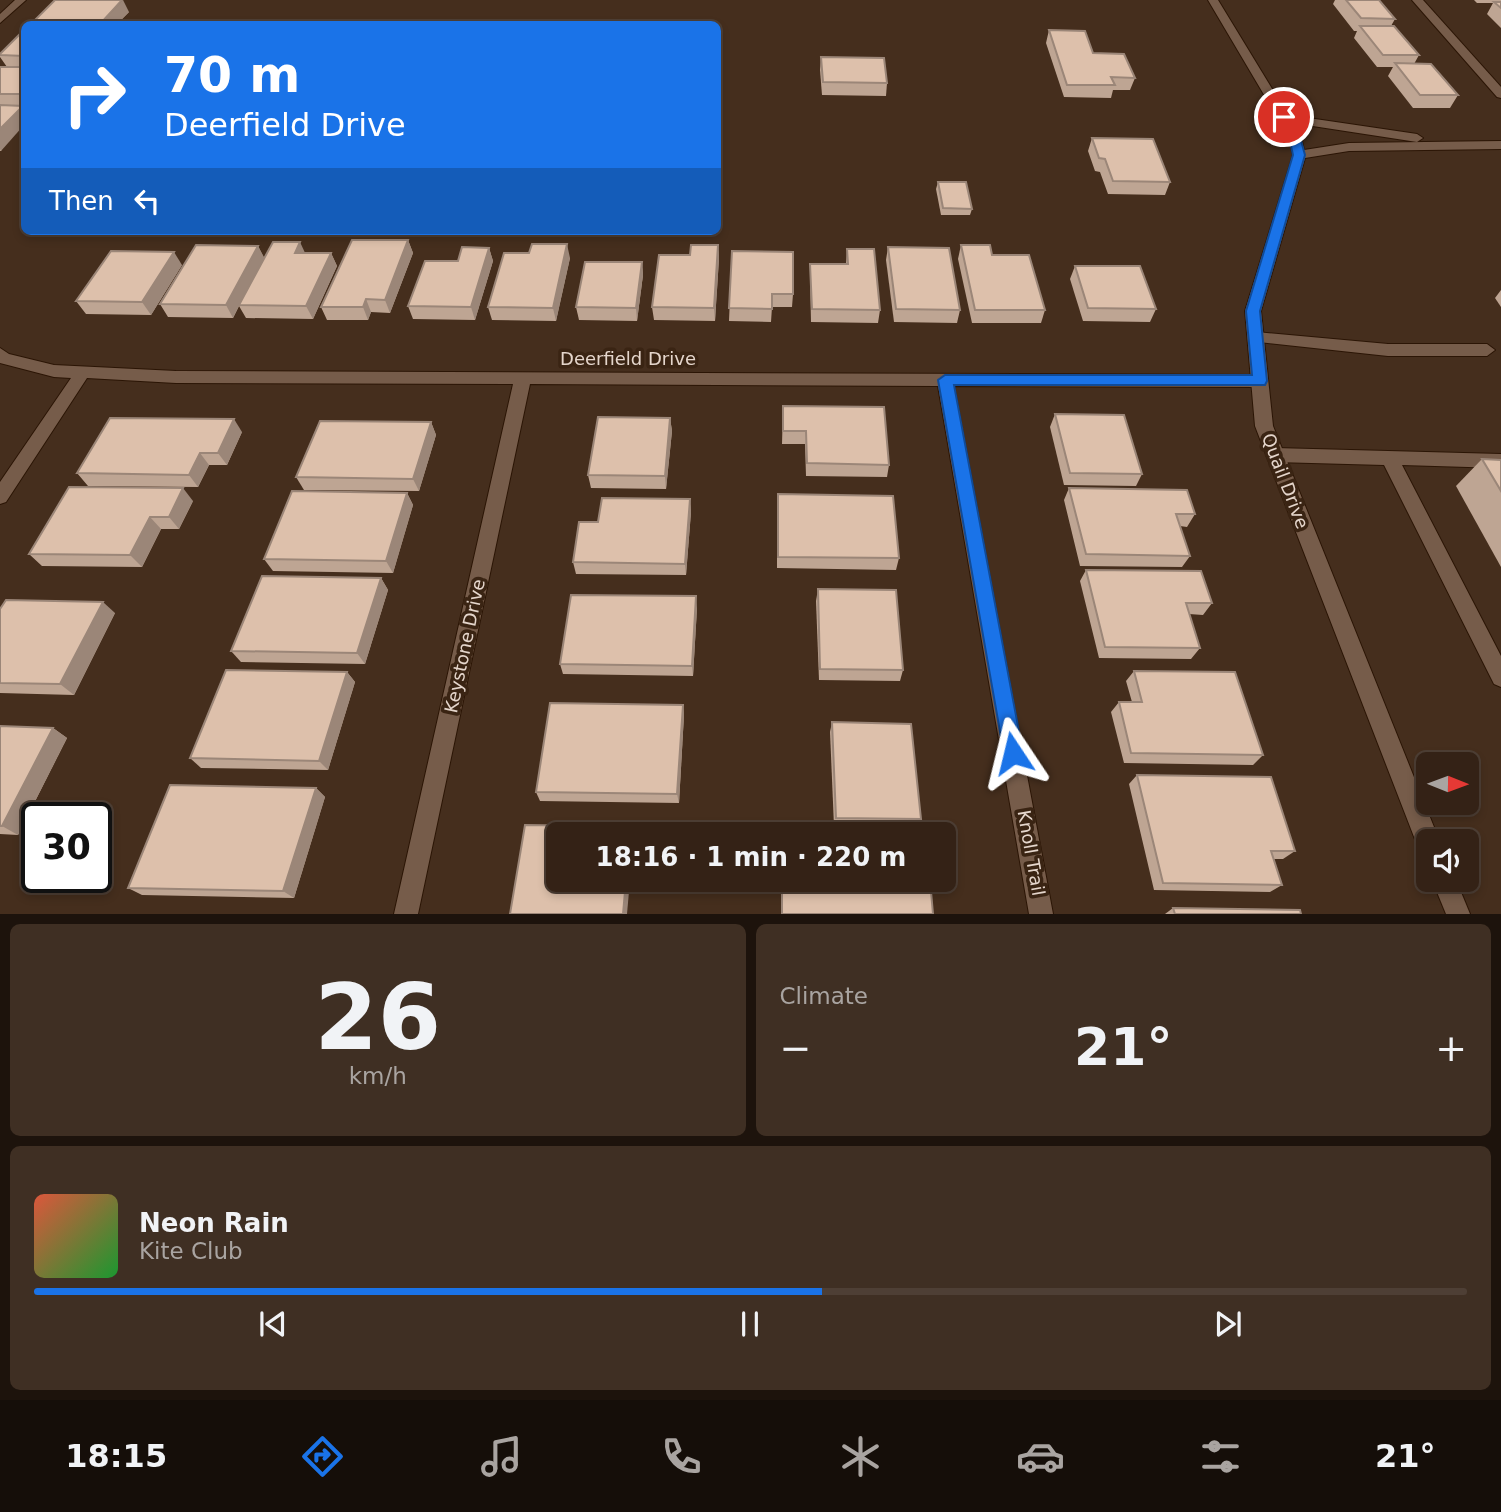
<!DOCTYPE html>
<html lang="en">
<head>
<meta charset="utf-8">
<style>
  body { margin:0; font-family:"DejaVu Sans",sans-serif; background:#3f2f23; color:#f1f3f6; height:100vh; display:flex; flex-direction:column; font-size:26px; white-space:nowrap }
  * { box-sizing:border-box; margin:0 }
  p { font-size:23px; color:#a9a4a1 }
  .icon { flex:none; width:38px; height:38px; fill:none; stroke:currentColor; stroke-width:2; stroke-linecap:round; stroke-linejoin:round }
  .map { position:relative; height:914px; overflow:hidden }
  .sheet { display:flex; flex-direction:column; gap:10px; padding:10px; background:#1d130c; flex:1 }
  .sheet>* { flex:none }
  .top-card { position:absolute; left:21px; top:21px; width:700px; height:214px; border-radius:10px; box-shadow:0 4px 10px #0003,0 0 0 2px #4e3f35; background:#1a73e8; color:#fff; overflow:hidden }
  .needle { width:46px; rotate:91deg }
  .buttons { position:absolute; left:1416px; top:752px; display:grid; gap:14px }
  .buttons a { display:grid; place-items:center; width:63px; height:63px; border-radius:10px; background:#342216; box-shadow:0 4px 10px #0003,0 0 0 2px #4e3f35; font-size:35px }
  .speed { position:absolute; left:21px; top:802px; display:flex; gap:14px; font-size:35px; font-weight:700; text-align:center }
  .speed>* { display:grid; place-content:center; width:91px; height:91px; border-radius:50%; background:#342216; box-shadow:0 4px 10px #0003,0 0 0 2px #4e3f35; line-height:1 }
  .speed .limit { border:4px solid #111; border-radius:10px; background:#fff; color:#111 }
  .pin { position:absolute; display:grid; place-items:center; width:60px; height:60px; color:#fff; margin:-30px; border:4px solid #fff; border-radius:50%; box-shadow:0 2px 7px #0007 }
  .me { position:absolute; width:77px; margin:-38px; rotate:350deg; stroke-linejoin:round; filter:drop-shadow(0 0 5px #0008) }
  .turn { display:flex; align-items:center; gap:24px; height:147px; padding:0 28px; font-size:32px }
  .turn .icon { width:91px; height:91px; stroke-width:2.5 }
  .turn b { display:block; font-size:49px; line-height:60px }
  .then { display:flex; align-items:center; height:66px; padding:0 28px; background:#0003; gap:14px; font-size:26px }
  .big { font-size:52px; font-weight:700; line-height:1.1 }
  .sheet .tile { flex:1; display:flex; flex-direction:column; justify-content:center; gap:10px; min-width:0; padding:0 24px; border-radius:10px; background:#3f2f23 }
  .sheet .dial { align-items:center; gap:0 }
  .dial b { font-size:91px; line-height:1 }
  .song { display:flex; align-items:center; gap:21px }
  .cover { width:84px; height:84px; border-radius:10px; background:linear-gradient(135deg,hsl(10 70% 55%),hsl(130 70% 35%)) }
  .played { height:7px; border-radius:4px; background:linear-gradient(90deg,#1a73e8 55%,#4e3f35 55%) }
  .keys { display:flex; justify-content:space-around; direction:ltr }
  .heat { display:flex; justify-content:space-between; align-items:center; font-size:38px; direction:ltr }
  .sheet .tiles { flex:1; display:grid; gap:10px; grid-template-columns:1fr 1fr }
  .tile:last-child { grid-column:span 2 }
  .trip { position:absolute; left:546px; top:822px; width:410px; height:70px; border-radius:10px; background:#342216; box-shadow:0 4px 10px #0003,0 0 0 2px #4e3f35; font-weight:700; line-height:70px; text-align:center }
  .dock { display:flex; height:112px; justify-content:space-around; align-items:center; background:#150e09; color:#a9a4a1 }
  .dock .icon { width:49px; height:49px }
  .dock .active { color:#1a73e8 }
  .dock b { font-size:32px; color:#f1f3f6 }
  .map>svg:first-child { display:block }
</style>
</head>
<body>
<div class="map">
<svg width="1501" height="914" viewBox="0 0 1501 914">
  <rect width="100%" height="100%" fill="#452e1d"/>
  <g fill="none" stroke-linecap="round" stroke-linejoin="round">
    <defs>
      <g id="service">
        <polygon points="1256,332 1388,344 1487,344 1495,350 1487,356 1388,356 1250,341 1248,337"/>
        <polygon points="1275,448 1501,454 1501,468 1402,465 1501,656 1501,687 1494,684 1384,465 1275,462 1269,460 1266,455 1269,450"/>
      </g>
      <g id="minor">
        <polygon points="15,0 26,0 0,23 0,14"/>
        <polygon points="1412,0 1423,0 1501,87 1501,98 1497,97"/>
        <polygon points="0,348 9,354 54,365 176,371 1260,375 1268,381 1260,387 954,386 1053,914 1029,914 938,386 530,384 418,914 394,914 513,384 176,383 87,378 6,502 0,504 0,482 71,378 54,377 0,363"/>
      </g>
      <g id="tertiary">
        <polygon points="1208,0 1218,0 1288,115 1417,134 1423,138 1417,142 1293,123 1301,137 1304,150 1349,143 1501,141 1501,149 1349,151 1305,158 1261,311 1273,426 1440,842 1428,842 1428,854 1420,850 1416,842 1255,426 1245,311 1293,155 1289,137"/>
        <polygon points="1432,880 1456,880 1470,914 1446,914"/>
      </g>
    </defs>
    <use href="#service" stroke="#2b1505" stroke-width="2"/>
    <use href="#minor" stroke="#2b1505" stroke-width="2"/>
    <use href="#tertiary" stroke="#2b1505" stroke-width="2"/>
    <use href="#service" fill="#765c4a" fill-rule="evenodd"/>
    <use href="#minor" fill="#765c4a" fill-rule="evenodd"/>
    <use href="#tertiary" fill="#765c4a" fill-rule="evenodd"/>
  </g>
  <g fill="#bea593">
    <polygon points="1335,0 1379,0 1395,19 1391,26 1419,55 1414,64 1458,95 1450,108 1413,108 1388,76 1393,67 1377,67 1354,38 1357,31 1354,31 1333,4"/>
    <polygon points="1474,0 1501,0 1501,28 1487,14 1493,3 1477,3"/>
    <polygon points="129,12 117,24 34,24 33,22"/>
    <polygon points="24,30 24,107 23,107 1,151 0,151 0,67 7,67 0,57 0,54"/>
    <polygon points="1049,30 1093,53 1135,78 1130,90 1113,90 1111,98 1064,97 1046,43"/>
    <polygon points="821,57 887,83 886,96 822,95 820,70"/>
    <polygon points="1092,138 1170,182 1165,195 1108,194 1100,172 1095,171 1088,151"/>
    <polygon points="938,182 972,209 970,215 941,215 936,189"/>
    <polygon points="408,240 413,253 390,313 371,312 368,320 327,320 321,307"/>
    <polygon points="718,245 719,258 715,321 654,320 652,307 690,255"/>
    <polygon points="961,245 1045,310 1041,323 972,323 958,259"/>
    <polygon points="258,246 264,258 305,253 331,253 337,266 313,319 246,318 239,306 233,318 168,317 160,304"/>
    <polygon points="888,247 960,310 957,323 894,322 886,260"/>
    <polygon points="489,248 493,261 475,320 413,319 408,306 458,261"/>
    <polygon points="847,249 880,310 878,323 811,322 810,277 810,264 846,264"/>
    <polygon points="732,251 793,294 792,307 772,307 771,322 729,321"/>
    <polygon points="529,253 570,258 556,321 492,320 488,307"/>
    <polygon points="642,262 643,275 637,321 579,320 576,307"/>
    <polygon points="182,265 151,315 86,314 76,301"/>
    <polygon points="1075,266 1156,309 1150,322 1083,321 1070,279"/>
    <polygon points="1501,290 1501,307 1495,298"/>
    <polygon points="783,406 889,465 887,477 806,476 805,444 782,444"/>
    <polygon points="1055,414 1142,474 1136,486 1064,485 1050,427"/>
    <polygon points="670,418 672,431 666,489 591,488 588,475"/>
    <polygon points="431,422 436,435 419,491 304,490 296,477"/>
    <polygon points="242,432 227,465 209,465 198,487 88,486 77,473"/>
    <polygon points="1482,459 1501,460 1501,567 1456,486"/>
    <polygon points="1069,488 1195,514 1187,527 1180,526 1190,556 1182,567 1080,566 1064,500"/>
    <polygon points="407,493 413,505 393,573 273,571 264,559"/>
    <polygon points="690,499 691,512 686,575 576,574 573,562 598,522"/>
    <polygon points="193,501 179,529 161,529 142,567 42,566 29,554"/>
    <polygon points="777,507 899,558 896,570 777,568"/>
    <polygon points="1086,570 1212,603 1203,615 1189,614 1200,648 1191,659 1099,658 1080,581"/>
    <polygon points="381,578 388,590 365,664 241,662 231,651"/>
    <polygon points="818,589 903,670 900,681 819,680 816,601"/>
    <polygon points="697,608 693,676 563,674 560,664"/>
    <polygon points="0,609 115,613 74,695 0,693"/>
    <polygon points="1134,671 1263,755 1253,765 1124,763 1111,712 1119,702 1132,702 1126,681"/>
    <polygon points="347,672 355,682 328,770 201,768 190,758"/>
    <polygon points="683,705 684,715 679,803 540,801 536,792"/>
    <polygon points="832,722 921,819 917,828 834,826 830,732"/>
    <polygon points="0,726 53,728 67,738 18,835 0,834"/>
    <polygon points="1137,775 1295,851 1283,859 1274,859 1282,885 1270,892 1154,890 1129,784"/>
    <polygon points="316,788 325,797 294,898 142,895 128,888"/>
    <polygon points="1173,908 1175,914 1165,914"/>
  </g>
  <g fill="#9b8678">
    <polygon points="123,0 129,12 117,24 102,24 101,23"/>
    <polygon points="23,106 24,109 24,125 1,151 0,149 0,129"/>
    <polygon points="408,240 413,253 390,313 385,300"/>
    <polygon points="300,242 306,255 295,253"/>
    <polygon points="567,244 570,258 556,321 553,308"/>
    <polygon points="718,245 719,258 715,321 714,308"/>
    <polygon points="258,246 265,259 239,305 239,306 233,318 226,305"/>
    <polygon points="489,248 493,261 475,320 471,307"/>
    <polygon points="174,252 182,265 151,315 142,302"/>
    <polygon points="331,253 337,266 313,319 306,306"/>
    <polygon points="642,262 643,275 637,321 636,308"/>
    <polygon points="366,299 371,312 368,320 363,307"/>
    <polygon points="670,418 672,431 666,489 665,476"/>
    <polygon points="234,419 242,432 227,465 218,453"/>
    <polygon points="431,422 436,435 419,491 413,479"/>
    <polygon points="200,453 209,465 198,487 189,475"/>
    <polygon points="183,488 193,501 179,529 169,517"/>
    <polygon points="407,493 413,505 393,573 386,561"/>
    <polygon points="690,499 691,512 686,575 685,564"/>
    <polygon points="150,517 161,529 142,567 130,555"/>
    <polygon points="381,578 388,590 365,664 357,653"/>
    <polygon points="696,596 697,608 693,676 692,666"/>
    <polygon points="103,602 115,613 74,695 60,684"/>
    <polygon points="347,672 355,682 328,770 319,761"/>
    <polygon points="683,705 684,715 679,803 677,794"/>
    <polygon points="53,728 67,738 18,835 2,826"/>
    <polygon points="316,788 325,797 294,898 283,891"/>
    <polygon points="626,880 630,880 627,914 623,914"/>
  </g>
  <g fill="#ddc0ab" stroke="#9b8678" stroke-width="2">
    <polygon points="55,0 122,0 101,23 33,22"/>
    <polygon points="1346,0 1379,0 1395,19 1361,18"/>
    <polygon points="1494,2 1501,2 1501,8"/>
    <polygon points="1360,26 1394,26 1419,55 1383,55"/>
    <polygon points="24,30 24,56 0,55 0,54"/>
    <polygon points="1049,30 1085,31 1093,53 1124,54 1135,78 1111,77 1115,85 1067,85"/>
    <polygon points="821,57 884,58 887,83 823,82"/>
    <polygon points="1395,63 1431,64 1458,95 1420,95"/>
    <rect x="0" y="67" width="24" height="27"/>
    <polygon points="0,105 23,106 0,129"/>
    <polygon points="1092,138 1153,139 1170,182 1113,181 1105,159 1099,158"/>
    <polygon points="938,182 966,182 972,209 943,208"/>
    <polygon points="352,240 408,240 385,300 366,299 363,307 321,307"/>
    <polygon points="273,242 300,242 295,253 331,253 306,306 239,305"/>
    <polygon points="532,244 567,244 553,308 488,307 504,253 529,253"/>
    <polygon points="196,245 258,246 226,305 160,304"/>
    <polygon points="691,245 718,245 714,308 652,307 659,255 690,255"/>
    <polygon points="961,245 990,245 992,255 1029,255 1045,310 975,310"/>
    <polygon points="462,247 489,248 471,307 408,306 425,261 458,261"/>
    <polygon points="888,247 949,248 960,310 896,309"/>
    <polygon points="847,249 874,249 880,310 812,309 810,264 848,264"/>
    <polygon points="111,251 174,252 142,302 76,301"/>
    <polygon points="732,251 793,252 793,294 772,294 772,309 729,308"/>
    <polygon points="585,262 642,262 636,308 576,307"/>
    <polygon points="1075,266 1140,266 1156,309 1088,308"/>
    <polygon points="783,406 884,407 889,465 807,463 806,431 783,431"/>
    <polygon points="1055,414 1124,415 1142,474 1070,473"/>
    <polygon points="598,417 670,418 665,476 588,475"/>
    <polygon points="110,418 234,419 218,453 200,453 189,475 77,473"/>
    <polygon points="320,421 431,422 413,479 296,477"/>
    <polygon points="1482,459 1501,460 1501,491"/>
    <polygon points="69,487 183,488 169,517 150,517 130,555 29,554"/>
    <polygon points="1069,488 1187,490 1195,514 1176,514 1190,556 1086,554"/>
    <polygon points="292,491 407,493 386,561 264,559"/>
    <polygon points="778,494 893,496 899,558 778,557"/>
    <polygon points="602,498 690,499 685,564 573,562 579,522 598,522"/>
    <polygon points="1086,570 1201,571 1212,603 1186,603 1200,648 1105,647"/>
    <polygon points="262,576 381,578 357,653 231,651"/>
    <polygon points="818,589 896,590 903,670 820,669"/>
    <polygon points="571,595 696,596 692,666 560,664"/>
    <polygon points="6,600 103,602 60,684 0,683 0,609"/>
    <polygon points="226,670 347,672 319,761 190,758"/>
    <polygon points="1134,671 1235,672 1263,755 1131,753 1119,702 1142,702"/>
    <polygon points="550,703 683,705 677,794 536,792"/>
    <polygon points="832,722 911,724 921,819 836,818"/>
    <polygon points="0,726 53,728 2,826 0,826"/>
    <polygon points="1137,775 1271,777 1295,851 1271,851 1282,885 1163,883"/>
    <polygon points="170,785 316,788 283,891 128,888"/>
    <polygon points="525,825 664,827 663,835 558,835 558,880 626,880 623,914 510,914"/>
    <polygon points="782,880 930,880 933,914 782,914"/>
    <polygon points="1173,908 1300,910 1301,914 1175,914"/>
  </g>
  <polygon fill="#1a73e8" stroke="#114b97" stroke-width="2" points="1284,114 1288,115 1300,137 1305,155 1260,311 1267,381 1265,385 954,385 1023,753 1020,760 1013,763 1005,760 938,380 945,375 1252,375 1246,311 1293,155 1289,137 1278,117"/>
  <g text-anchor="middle" stroke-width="7" stroke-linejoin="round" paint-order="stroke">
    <g font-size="18" fill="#e5d6cc" stroke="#3a2413">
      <text x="628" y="365">Deerfield Drive</text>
      <text transform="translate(1285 481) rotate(69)" y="6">Quail Drive</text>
      <text transform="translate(465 646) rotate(-78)" y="6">Keystone Drive</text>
      <text transform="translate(1031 853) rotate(80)" y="6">Knoll Trail</text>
    </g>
  </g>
</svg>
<div class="buttons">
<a><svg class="needle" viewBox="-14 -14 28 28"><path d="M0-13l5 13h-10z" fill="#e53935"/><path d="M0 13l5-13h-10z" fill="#a9a4a1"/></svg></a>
<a><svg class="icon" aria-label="sound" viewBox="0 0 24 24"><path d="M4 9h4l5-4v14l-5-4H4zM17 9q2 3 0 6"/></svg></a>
</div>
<div class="speed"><div class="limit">30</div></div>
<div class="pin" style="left:1284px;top:117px;background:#d93025"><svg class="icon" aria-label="arrive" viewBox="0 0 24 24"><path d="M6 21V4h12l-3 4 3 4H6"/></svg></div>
<svg class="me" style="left:1013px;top:753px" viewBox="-20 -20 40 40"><path d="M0-17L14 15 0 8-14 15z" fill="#1a73e8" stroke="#fff" stroke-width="4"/></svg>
<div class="trip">18:16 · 1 min · 220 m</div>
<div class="top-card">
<div class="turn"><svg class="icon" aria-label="right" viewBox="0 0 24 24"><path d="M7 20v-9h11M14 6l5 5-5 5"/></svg><div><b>70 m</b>Deerfield Drive</div></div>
<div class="then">Then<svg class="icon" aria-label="left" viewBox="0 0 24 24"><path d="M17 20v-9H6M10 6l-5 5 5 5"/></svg></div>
</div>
</div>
<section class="sheet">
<div class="tiles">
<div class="tile dial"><b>26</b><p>km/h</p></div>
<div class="tile"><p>Climate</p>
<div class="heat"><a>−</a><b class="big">21°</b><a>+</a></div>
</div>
<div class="tile">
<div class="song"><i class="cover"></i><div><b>Neon Rain</b><p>Kite Club</p></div></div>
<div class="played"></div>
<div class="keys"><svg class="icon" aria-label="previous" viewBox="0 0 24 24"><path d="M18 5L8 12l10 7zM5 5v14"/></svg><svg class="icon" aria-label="pause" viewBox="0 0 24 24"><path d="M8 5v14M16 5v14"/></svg><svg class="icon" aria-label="next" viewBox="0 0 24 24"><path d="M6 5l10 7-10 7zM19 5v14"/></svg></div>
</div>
</div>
</section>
<nav class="dock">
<b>18:15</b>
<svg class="icon active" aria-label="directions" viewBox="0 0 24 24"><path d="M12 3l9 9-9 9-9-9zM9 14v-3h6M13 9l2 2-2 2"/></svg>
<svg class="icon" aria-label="music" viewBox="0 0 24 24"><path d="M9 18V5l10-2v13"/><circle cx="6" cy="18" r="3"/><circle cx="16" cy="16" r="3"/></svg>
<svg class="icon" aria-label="phone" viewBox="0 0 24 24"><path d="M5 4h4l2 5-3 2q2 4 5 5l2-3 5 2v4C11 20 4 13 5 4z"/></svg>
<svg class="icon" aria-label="climate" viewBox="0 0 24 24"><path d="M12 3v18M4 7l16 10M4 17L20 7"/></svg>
<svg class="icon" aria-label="car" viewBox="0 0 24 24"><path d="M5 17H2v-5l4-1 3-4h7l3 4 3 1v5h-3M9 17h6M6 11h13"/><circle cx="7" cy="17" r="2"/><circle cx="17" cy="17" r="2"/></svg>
<svg class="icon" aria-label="filters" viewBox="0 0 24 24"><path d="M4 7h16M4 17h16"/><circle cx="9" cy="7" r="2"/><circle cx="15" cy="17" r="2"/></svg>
<b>21°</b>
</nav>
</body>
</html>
